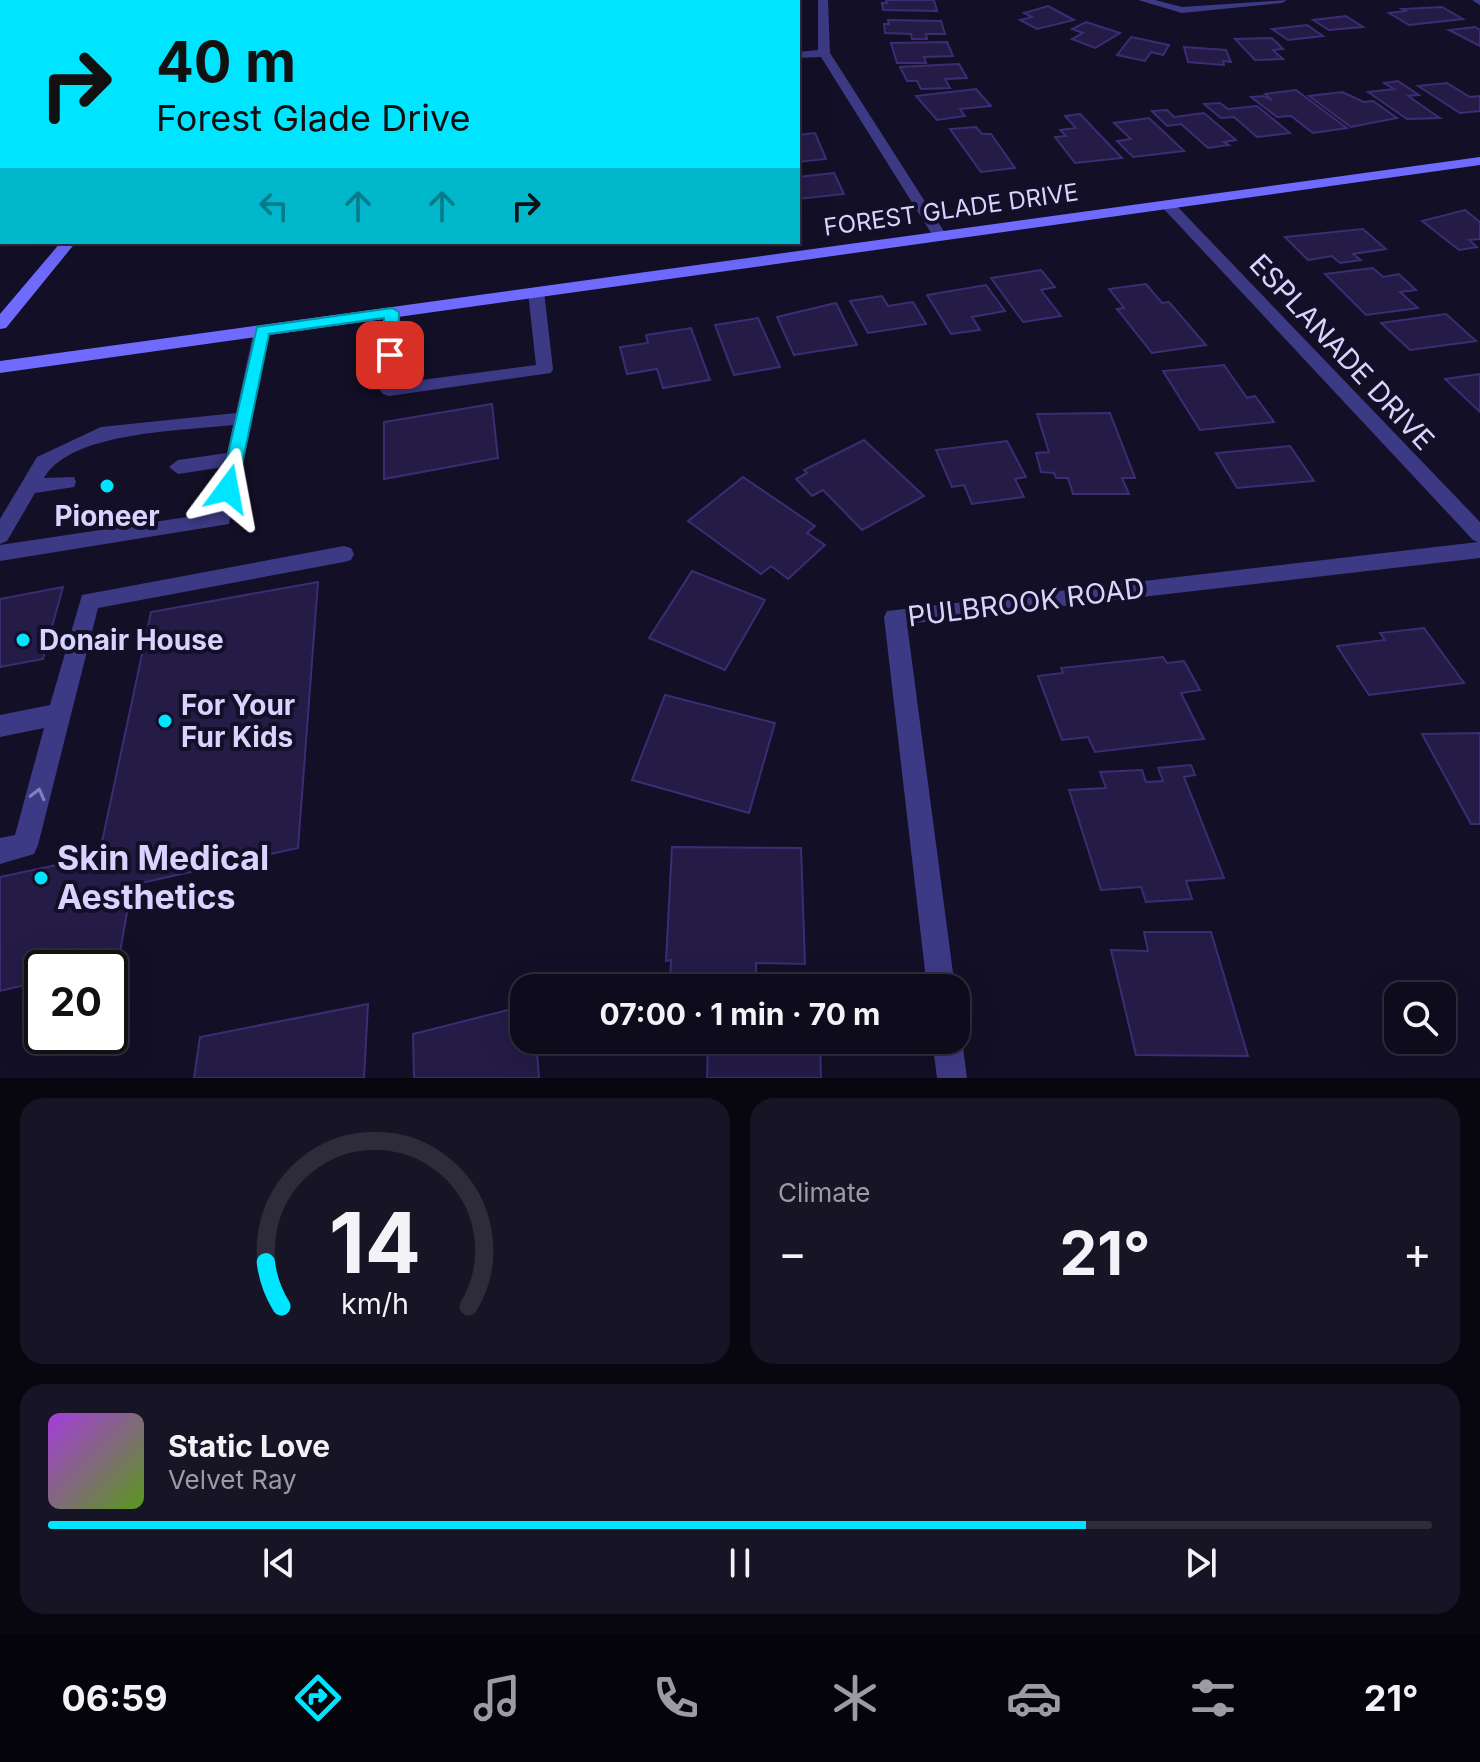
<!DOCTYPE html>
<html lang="en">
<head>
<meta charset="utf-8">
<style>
  body { margin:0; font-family:Inter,sans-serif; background:#171425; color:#f1f3f6; height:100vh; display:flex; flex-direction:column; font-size:30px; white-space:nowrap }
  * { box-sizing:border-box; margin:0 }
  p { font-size:26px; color:#9b9ba3 }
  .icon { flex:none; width:44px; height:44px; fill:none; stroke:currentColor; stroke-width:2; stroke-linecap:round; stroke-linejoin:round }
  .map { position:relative; height:1078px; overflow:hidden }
  .panel { display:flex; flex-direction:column; gap:20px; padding:20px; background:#08060f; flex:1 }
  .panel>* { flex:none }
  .hud { position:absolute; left:0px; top:0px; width:800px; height:244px; box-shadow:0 8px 32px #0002,0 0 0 2px #2e2b3b; background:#00e5ff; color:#111; overflow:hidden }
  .controls { position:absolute; left:1384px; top:982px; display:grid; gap:16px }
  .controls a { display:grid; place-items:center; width:72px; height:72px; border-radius:16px; background:#0e0b1c; box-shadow:0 8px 32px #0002,0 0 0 2px #2e2b3b; font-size:40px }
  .speed { position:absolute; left:24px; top:950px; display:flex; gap:16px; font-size:40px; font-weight:700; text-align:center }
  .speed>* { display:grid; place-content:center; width:104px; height:104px; border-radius:50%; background:#0e0b1c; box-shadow:0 8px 32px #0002,0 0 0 2px #2e2b3b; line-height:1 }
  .speed .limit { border:4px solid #111; border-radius:12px; background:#fff; color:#111 }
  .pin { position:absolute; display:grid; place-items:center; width:68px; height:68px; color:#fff; margin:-34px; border-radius:16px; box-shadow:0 4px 12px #0006 }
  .me { position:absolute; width:88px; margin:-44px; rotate:13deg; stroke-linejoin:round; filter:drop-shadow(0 0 6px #0008) }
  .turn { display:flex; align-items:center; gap:28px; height:168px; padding:0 24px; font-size:36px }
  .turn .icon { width:104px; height:104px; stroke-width:2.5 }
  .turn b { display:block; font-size:56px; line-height:68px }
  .lanes { display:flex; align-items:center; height:76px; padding:0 24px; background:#0003; justify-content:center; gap:40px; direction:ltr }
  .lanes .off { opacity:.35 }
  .big { font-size:60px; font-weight:700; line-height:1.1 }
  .panel .tile { flex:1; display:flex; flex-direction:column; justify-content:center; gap:12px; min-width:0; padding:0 28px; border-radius:24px; background:#171425 }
  .panel .dial { align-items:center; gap:0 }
  .dial svg { height:208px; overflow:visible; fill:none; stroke:#2e2b3b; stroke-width:7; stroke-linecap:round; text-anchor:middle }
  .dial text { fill:#f1f3f6; stroke:none }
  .song { display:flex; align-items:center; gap:24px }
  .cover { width:96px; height:96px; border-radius:12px; background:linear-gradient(135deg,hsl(280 70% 55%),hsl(90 70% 35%)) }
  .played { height:8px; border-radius:4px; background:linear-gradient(90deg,#00e5ff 75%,#2e2b3b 75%) }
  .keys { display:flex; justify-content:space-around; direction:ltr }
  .heat { display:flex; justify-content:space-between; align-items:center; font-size:44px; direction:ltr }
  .panel .tiles { flex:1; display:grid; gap:20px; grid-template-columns:1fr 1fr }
  .tile:last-child { grid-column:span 2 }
  .trip { position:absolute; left:510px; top:974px; width:460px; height:80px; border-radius:24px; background:#0e0b1c; box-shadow:0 8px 32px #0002,0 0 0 2px #2e2b3b; font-weight:700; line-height:80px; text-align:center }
  .menu { display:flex; height:128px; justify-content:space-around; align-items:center; background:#06040b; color:#9b9ba3 }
  .menu .icon { width:56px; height:56px }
  .menu .current { color:#00e5ff }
  .menu b { font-size:36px; color:#f1f3f6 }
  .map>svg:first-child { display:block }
</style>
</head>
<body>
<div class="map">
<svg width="1480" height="1078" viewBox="0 0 1480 1078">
  <rect width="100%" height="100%" fill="#130f26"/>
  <g fill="#241b47" stroke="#3b2d73" stroke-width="2">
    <polygon points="886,0 934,0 937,11 883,10 882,3 887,3"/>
    <polygon points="1048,6 1074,20 1037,29 1020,20 1032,17 1024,13"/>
    <polygon points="1442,7 1463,19 1409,25 1389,13 1406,11 1402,9"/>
    <polygon points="1346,16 1363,27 1329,30 1313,20"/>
    <polygon points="888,20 941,21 945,34 926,34 927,39 912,39 911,34 885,33 884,24 889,24"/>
    <polygon points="1086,22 1120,33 1095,48 1072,39 1083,33 1072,29"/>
    <polygon points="1307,25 1323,36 1288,40 1272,29"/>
    <polygon points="1475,27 1480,30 1480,46 1449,30"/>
    <polygon points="1131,37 1169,45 1163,55 1151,52 1145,61 1117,55"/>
    <polygon points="1272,38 1283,49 1273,50 1283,59 1255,60 1235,39"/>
    <polygon points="947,42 953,56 924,57 926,63 897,63 891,43"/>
    <polygon points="1184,47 1226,50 1231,62 1223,61 1224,65 1188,62"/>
    <polygon points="959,64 967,78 945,79 950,88 921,89 917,81 907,81 900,67"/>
    <polygon points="1398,81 1419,95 1408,96 1440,118 1407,119 1368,92 1394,89 1384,83"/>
    <polygon points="1447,83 1470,97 1480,96 1480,111 1460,113 1418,86"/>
    <polygon points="976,89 991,106 960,109 965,116 937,120 916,96"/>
    <polygon points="1296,90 1347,128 1313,133 1291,116 1277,117 1251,97 1263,96 1272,100 1265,94"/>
    <polygon points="1342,92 1364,102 1373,101 1397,118 1351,127 1309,96"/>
    <polygon points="1220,103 1228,109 1257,106 1290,133 1257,137 1234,117 1221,118 1204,104"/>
    <polygon points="1167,110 1174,117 1204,113 1236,140 1224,142 1229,145 1208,148 1181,124 1167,126 1152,111"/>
    <polygon points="1080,114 1122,158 1075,163 1055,137 1066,136 1060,130 1076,128 1065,116"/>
    <polygon points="1149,118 1184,151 1133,157 1117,141 1131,139 1114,123"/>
    <polygon points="976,127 982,134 991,134 1015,168 981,172 950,129"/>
    <polygon points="815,133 826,159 798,162 798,135"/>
    <polygon points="834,173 844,194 798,199 798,177"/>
    <polygon points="1465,210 1480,222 1480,239 1469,240 1477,247 1459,250 1422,221"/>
    <polygon points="1363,229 1386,249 1353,254 1361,260 1340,263 1332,256 1308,260 1285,237"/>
    <polygon points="1373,268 1383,277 1399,274 1416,290 1400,292 1418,308 1366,315 1325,274"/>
    <polygon points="1041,270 1055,287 1041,290 1061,316 1023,322 991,278"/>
    <polygon points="1146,284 1162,303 1169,302 1206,345 1152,353 1117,309 1124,308 1109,289"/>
    <polygon points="986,285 1005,311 972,317 980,330 951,334 927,295"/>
    <polygon points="882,296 888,306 913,302 926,324 868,333 850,301"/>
    <polygon points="836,303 857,345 794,355 777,317"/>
    <polygon points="1446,314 1476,341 1410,350 1381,323"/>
    <polygon points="758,318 780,367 734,375 715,325"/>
    <polygon points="691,328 710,380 663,388 657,369 627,374 620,347 648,343 646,335"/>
    <polygon points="1224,365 1247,398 1255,396 1274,422 1200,430 1163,371"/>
    <polygon points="1480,374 1480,412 1445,379"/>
    <polygon points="492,404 498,458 384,479 384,422"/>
    <polygon points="1110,413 1135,478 1122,478 1129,494 1073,494 1068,478 1056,478 1054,473 1041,472 1036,453 1049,452 1037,414"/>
    <polygon points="864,440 924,496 862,530 823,490 812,496 796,479 807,473 804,470"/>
    <polygon points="1007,441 1026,477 1015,479 1024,497 972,504 964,485 952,487 936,450"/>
    <polygon points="1290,446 1314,481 1237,488 1216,453"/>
    <polygon points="743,477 815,526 807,533 825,545 788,579 771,566 761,574 688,521"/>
    <polygon points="692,571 765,600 725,670 649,638"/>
    <polygon points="318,582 298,848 132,885 118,963 97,968 42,968 42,981 0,991 0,877 99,856 151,612"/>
    <polygon points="63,587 43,659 0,667 0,599"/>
    <polygon points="1424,628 1464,683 1369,695 1337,646 1385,640 1380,633"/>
    <polygon points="1163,657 1167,663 1184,661 1200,690 1181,693 1204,739 1095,752 1088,737 1062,740 1038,676 1063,673 1061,668"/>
    <polygon points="665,695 775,723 749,813 632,780"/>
    <polygon points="1480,733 1480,824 1471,824 1422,734"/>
    <polygon points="1191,765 1195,775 1184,777 1224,878 1186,881 1192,899 1146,902 1141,887 1101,890 1069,790 1106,788 1100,772 1142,770 1146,782 1163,781 1158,768"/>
    <polygon points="672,847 801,848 805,964 756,963 756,988 670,988 671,960 666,961"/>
    <polygon points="1144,932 1211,932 1248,1056 1136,1055 1111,950 1148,951"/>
    <polygon points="368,1004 364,1078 194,1078 200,1037"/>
    <polygon points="524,1006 524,1040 536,1040 539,1078 414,1078 413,1034"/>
    <polygon points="708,1040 820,1040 821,1078 707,1078"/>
  </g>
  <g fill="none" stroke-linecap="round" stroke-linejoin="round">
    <g fill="#3d3a85" fill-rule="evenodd">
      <polygon points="0,0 6,1 6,2 2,2 0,6"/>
      <rect x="0" y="118" width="2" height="8"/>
      <polygon points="536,287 544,292 553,369 551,373 389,396 383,394 380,390 386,309 392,307 400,312 398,383 536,365 528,292"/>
      <path d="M262 325 270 330 229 524 0 561V545L214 513 224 467 178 474 169 467 178 460 227 453 233 425C183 431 71 431 44 478L74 477 76 482 74 487 35 493 7 541 0 544V519L37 457 101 427 236 413 254 330Z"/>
      <polygon points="344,546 351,548 354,554 351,560 344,562 98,608 38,845 34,854 0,864 0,838 15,835 44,728 0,737 0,715 50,705 82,595"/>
    </g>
    <g fill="#3d3a85" fill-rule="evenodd">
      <polygon points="818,0 828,0 830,53 947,236 945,239 940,240 933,236 821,57 798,58 798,52 818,50"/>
      <polygon points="1138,0 1155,0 1182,7 1287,0 1282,3 1182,13"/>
      <polygon points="1472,0 1480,0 1480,5"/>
      <polygon points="1167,200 1172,201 1480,522 1480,558 907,624 955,988 927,988 884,617 887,611 1478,542 1473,540 1162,207 1160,204"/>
      <polygon points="956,1029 962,1040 967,1078 937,1078 932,1040 956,1040"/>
    </g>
    <g fill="#6f6bff" fill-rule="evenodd">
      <polygon points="267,0 278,0 266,2"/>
      <polygon points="1480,157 1480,165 0,373 0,361"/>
      <polygon points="61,242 76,242 6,328 0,329 0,314"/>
    </g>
  </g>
  <defs><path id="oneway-chevron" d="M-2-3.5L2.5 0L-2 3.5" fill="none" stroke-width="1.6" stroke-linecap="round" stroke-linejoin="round" transform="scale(2)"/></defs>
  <use stroke="#837fbc" href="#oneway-chevron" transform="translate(38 794) rotate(-76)"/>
  <polygon fill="#00e5ff" stroke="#0095a6" stroke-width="2" points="392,308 399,312 398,355 390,360 383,355 384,318 269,334 237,489 228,495 222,494 220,489 257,327"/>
  <g fill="#00e5ff" stroke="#130f26" stroke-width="3">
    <circle cx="107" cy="486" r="8"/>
    <circle cx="23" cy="640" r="8"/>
    <circle cx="165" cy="721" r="8"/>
    <circle cx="41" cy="878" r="8"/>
  </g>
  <g text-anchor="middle" stroke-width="8" stroke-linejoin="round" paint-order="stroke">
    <g font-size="24" fill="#d9d4ff" stroke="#130f26">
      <text transform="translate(951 210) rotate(-8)" y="8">FOREST GLADE DRIVE</text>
    </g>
    <g font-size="28" fill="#d9d4ff" stroke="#130f26">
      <text transform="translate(1342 352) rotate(47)" y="10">ESPLANADE DRIVE</text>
      <text transform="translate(1026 602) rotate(-7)" y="10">PULBROOK ROAD</text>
    </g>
    <g font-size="28" font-weight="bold" fill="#d9d4ff" stroke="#130f26" text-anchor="start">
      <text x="107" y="526" text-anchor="middle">Pioneer</text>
      <text x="39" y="650">Donair House</text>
      <text x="181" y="715">For Your<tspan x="181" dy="32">Fur Kids</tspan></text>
    </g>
    <g font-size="34" font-weight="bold" fill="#d9d4ff" stroke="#130f26" text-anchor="start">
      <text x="57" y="870">Skin Medical<tspan x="57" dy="39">Aesthetics</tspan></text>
    </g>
  </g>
</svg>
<div class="controls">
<a><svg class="icon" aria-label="search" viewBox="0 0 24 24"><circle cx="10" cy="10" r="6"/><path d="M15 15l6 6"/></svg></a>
</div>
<div class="speed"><div class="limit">20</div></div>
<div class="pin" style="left:390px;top:355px;background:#d93025"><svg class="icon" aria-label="arrive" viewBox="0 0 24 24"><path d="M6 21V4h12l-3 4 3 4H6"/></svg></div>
<svg class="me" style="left:228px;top:489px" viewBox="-20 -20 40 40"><path d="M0-17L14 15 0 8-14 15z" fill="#00e5ff" stroke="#fff" stroke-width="4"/></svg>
<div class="trip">07:00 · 1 min · 70 m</div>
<div class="hud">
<div class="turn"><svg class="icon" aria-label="right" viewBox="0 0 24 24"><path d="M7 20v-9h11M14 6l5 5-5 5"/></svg><div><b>40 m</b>Forest Glade Drive</div></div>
<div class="lanes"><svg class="icon off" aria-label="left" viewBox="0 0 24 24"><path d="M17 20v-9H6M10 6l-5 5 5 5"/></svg><svg class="icon off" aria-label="ahead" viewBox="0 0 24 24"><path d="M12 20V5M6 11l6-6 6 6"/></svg><svg class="icon off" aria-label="ahead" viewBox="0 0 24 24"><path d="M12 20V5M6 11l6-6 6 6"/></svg><svg class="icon" aria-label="right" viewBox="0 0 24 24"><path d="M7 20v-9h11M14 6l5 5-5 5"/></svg></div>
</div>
</div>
<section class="panel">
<div class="tiles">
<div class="tile dial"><svg viewBox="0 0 100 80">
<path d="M14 69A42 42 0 1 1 86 69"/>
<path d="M14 69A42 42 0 0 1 8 52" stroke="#00e5ff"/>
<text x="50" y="56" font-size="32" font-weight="700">14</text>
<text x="50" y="72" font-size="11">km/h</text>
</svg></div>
<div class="tile"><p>Climate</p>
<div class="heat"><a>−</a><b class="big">21°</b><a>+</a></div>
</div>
<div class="tile">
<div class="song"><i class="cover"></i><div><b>Static Love</b><p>Velvet Ray</p></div></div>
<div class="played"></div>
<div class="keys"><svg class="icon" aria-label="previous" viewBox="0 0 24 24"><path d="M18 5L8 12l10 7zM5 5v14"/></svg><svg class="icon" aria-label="pause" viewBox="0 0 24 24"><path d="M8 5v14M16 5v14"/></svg><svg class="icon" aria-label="next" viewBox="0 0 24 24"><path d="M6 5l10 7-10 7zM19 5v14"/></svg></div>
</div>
</div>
</section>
<nav class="menu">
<b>06:59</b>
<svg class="icon current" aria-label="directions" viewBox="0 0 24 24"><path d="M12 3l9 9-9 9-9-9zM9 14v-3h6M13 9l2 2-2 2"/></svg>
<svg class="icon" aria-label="music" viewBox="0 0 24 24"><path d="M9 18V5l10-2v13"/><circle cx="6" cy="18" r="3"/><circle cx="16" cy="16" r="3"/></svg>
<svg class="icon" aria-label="phone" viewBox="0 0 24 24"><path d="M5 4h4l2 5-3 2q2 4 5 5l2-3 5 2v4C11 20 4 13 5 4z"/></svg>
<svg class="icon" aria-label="climate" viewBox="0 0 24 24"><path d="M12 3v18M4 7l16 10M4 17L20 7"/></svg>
<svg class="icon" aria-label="car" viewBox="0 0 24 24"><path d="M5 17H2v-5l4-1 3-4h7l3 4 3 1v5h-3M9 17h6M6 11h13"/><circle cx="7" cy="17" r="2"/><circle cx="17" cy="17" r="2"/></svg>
<svg class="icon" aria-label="filters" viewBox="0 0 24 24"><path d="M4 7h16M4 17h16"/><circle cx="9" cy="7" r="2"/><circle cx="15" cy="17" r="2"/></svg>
<b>21°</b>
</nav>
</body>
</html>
